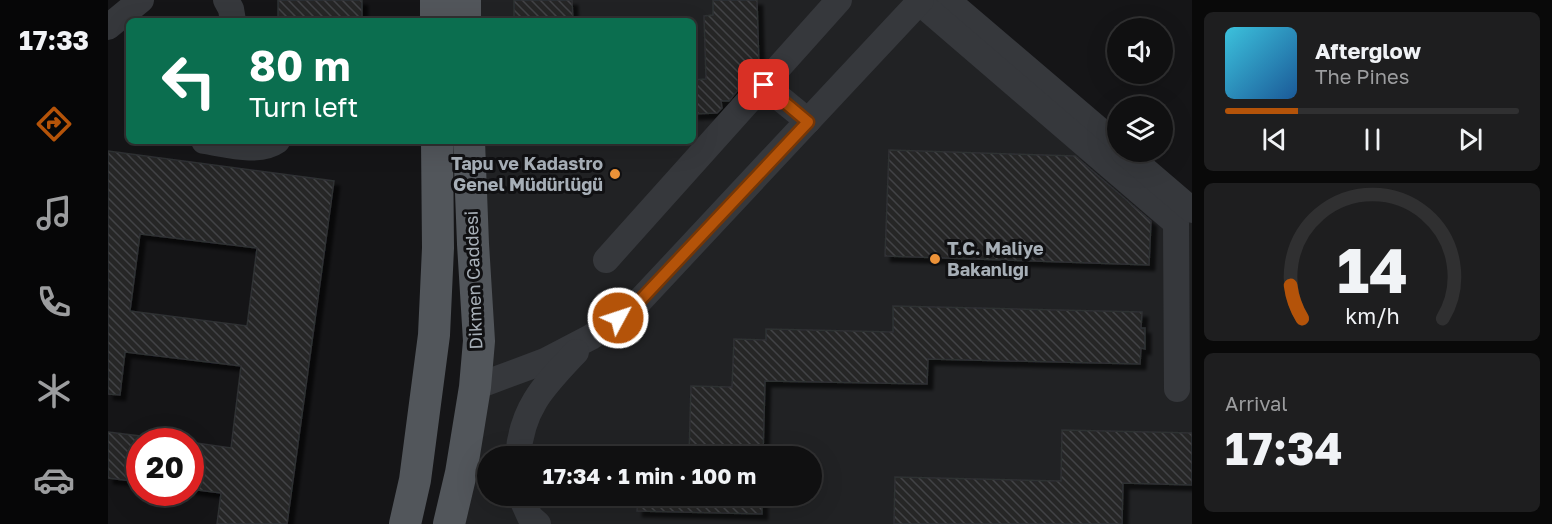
<!DOCTYPE html>
<html lang="en">
<head>
<meta charset="utf-8">
<style>
  body { margin:0; font-family:"Golos Text",sans-serif; background:#1e1e1f; color:#f1f3f6; height:100vh; display:flex; flex-direction:column; font-size:22px; white-space:nowrap }
  * { box-sizing:border-box; margin:0 }
  p { font-size:20px; color:#9c9d9f }
  .icon { flex:none; width:33px; height:33px; fill:none; stroke:currentColor; stroke-width:2; stroke-linecap:round; stroke-linejoin:round }
  .map { position:relative; flex:1; overflow:hidden }
  .side { display:flex; flex-direction:column; gap:12px; padding:12px; background:#090909; width:360px }
  .side>* { flex:none }
  .guide { position:absolute; left:18px; top:18px; width:570px; height:126px; border-radius:9px; box-shadow:0 6px 24px #0002,0 0 0 2px #303031; background:#0b6e4f; color:#fff; overflow:hidden }
  .controls { position:absolute; left:999px; top:18px; display:grid; gap:12px }
  .controls a { display:grid; place-items:center; width:66px; height:66px; border-radius:50%; background:#101011; box-shadow:0 6px 24px #0002,0 0 0 2px #303031; font-size:30px }
  .speed { position:absolute; left:18px; top:428px; display:flex; gap:12px; font-size:30px; font-weight:700; text-align:center }
  .speed>* { display:grid; place-content:center; width:78px; height:78px; border-radius:50%; background:#101011; box-shadow:0 6px 24px #0002,0 0 0 2px #303031; line-height:1 }
  .speed .limit { border:9px solid #d22; background:#fff; color:#111 }
  .pin { position:absolute; display:grid; place-items:center; width:51px; height:51px; color:#fff; margin:-26px; border-radius:12px; box-shadow:0 3px 9px #0006 }
  .me { position:absolute; width:66px; margin:-33px; rotate:50deg; stroke-linejoin:round; filter:drop-shadow(0 0 4px #0008) }
  .turn { display:flex; align-items:center; gap:21px; height:126px; padding:0 24px; font-size:27px }
  .turn .icon { width:78px; height:78px; stroke-width:2.5 }
  .turn b { display:block; font-size:42px; line-height:51px }
  .big { font-size:45px; font-weight:700; line-height:1.1 }
  .side .card { flex:1; display:flex; flex-direction:column; justify-content:center; gap:9px; min-width:0; padding:0 21px; border-radius:9px; background:#1e1e1f }
  .side .dial { align-items:center; gap:0 }
  .dial svg { height:156px; overflow:visible; fill:none; stroke:#303031; stroke-width:7; stroke-linecap:round; text-anchor:middle }
  .dial text { fill:#f1f3f6; stroke:none }
  .song { display:flex; align-items:center; gap:18px }
  .cover { width:72px; height:72px; border-radius:9px; background:linear-gradient(135deg,hsl(190 70% 55%),hsl(210 70% 35%)) }
  .played { height:6px; border-radius:3px; background:linear-gradient(90deg,#b45309 25%,#303031 25%) }
  .keys { display:flex; justify-content:space-around; direction:ltr }
  .trip { position:absolute; left:369px; top:446px; width:345px; height:60px; border-radius:30px; background:#101011; box-shadow:0 6px 24px #0002,0 0 0 2px #303031; font-weight:700; line-height:60px; text-align:center }
  main { display:flex; flex:1; min-height:0 }
  .tab-bar { display:flex; flex-direction:column; width:108px; justify-content:space-around; align-items:center; background:#060607; color:#9c9d9f }
  .tab-bar .icon { width:42px; height:42px }
  .tab-bar .selected { color:#b45309 }
  .tab-bar b { font-size:27px; color:#f1f3f6 }
  .map>svg:first-child { display:block }
</style>
</head>
<body>
<main>
<nav class="tab-bar">
<b>17:33</b>
<svg class="icon selected" aria-label="directions" viewBox="0 0 24 24"><path d="M12 3l9 9-9 9-9-9zM9 14v-3h6M13 9l2 2-2 2"/></svg>
<svg class="icon" aria-label="music" viewBox="0 0 24 24"><path d="M9 18V5l10-2v13"/><circle cx="6" cy="18" r="3"/><circle cx="16" cy="16" r="3"/></svg>
<svg class="icon" aria-label="phone" viewBox="0 0 24 24"><path d="M5 4h4l2 5-3 2q2 4 5 5l2-3 5 2v4C11 20 4 13 5 4z"/></svg>
<svg class="icon" aria-label="climate" viewBox="0 0 24 24"><path d="M12 3v18M4 7l16 10M4 17L20 7"/></svg>
<svg class="icon" aria-label="car" viewBox="0 0 24 24"><path d="M5 17H2v-5l4-1 3-4h7l3 4 3 1v5h-3M9 17h6M6 11h13"/><circle cx="7" cy="17" r="2"/><circle cx="17" cy="17" r="2"/></svg>
</nav>
<div class="map">
<svg width="1084" height="524" viewBox="0 0 1084 524">
  <defs>
    <pattern id="building-back-hatch" width="6" height="6" patternUnits="userSpaceOnUse" patternTransform="scale(1.5)"><rect width="6" height="6" fill="#252628"/><path d="M-1 5l2 2M0 0l6 6M5-1l2 2" fill="none" stroke="#424345"/></pattern>
    <filter id="shadow"><feDropShadow dx="5.5" dy="5.5" stdDeviation="1.5" flood-color="#0009"/></filter>
  </defs>
  <rect width="100%" height="100%" fill="#151517"/>
  <path fill="#212224" fill-rule="evenodd" d="M357 0H839L1084 210V524H341L353 473 361 141H585V21H357ZM380 456H704V495H380Z"/>
  <g fill="url(#building-back-hatch)" stroke="#2f3033" stroke-width="1.5" fill-rule="evenodd" filter="url(#shadow)">
    <rect x="170" y="0" width="84" height="21"/>
    <polygon points="406,0 464,0 465,21 406,21"/>
    <polygon points="605,0 649,0 651,67 646,72 634,73 635,81 630,81 630,90 621,101 613,101 614,108 609,113 585,114 585,80 598,79 596,16 605,15"/>
    <polygon points="781,150 967,156 1043,221 1041,265 777,256"/>
    <path d="M0 151 226 181 179 524H109L113 493 82 489V442L123 448 133 366 17 352 12 395 0 394ZM32 234 149 248 139 326 22 311Z"/>
    <polygon points="785,306 1034,312 1033,328 1037,328 1037,349 1033,348 1032,364 820,359 819,384 657,381 655,456 581,456 583,386 624,387 626,339 658,340 658,329 785,332"/>
    <polygon points="954,430 1084,433 1084,485 1015,483 1014,524 786,524 787,477 953,481"/>
    <polygon points="0,432 32,436 32,482 0,478"/>
    <polygon points="530,495 654,495 654,514 529,511"/>
  </g>
  <g fill="none" stroke-linecap="round" stroke-linejoin="round">
    <g stroke="#36383c" stroke-width="26">
      <polyline points="118,0 123,9 125,21"/>
      <polyline points="839,0 1010,146"/>
      <polyline points="811,2 1068,223 1069,389"/>
      <polyline points="0,27 33,0"/>
      <polyline points="656,85 700,121"/>
      <path d="M96 141C117 144 151 154 169 141"/>
      <polyline points="1016,152 1084,210"/>
      <polyline points="498,260 731,0"/>
      <polyline points="367,387 437,361 483,337 524,309 813,0"/>
      <path d="M410 456C414 407 436 386 468 352"/>
      <polyline points="412,495 422,517 430,524"/>
    </g>
    <g stroke="#52565b" stroke-width="32">
      <polyline points="328,0 328,21"/>
      <polyline points="357,0 357,21"/>
      <polyline points="297,524 307,480 326,335 330,248 329,141"/>
      <polyline points="341,524 353,473 367,387 371,341 365,244 361,141"/>
    </g>
  </g>
  <g fill="none" stroke-linecap="round" stroke-linejoin="round">
    <defs>
      <polyline id="route" points="510,318 524,309 700,122 656,85"/>
    </defs>
    <use href="#route" stroke="#753606" stroke-width="15"/>
    <use href="#route" stroke="#b45309" stroke-width="10"/>
  </g>
  <g fill="#ec9238" stroke="#101012" stroke-width="2">
    <circle cx="507" cy="174" r="6"/>
    <circle cx="827" cy="259" r="6"/>
  </g>
  <g text-anchor="middle" stroke-width="6" stroke-linejoin="round" paint-order="stroke">
    <g font-size="18" font-weight="bold" fill="#a7afb7" stroke="#101012" text-anchor="end">
      <text x="495" y="170">Tapu ve Kadastro<tspan x="495" dy="21">Genel Müdürlüğü</tspan></text>
      <text x="839" y="255" text-anchor="start">T.C. Maliye<tspan x="839" dy="21">Bakanlığı</tspan></text>
    </g>
    <g font-size="18" fill="#a7afb7" stroke="#101012">
      <text transform="translate(366 280) rotate(-92)" y="6">Dikmen Caddesi</text>
    </g>
  </g>
</svg>
<div class="controls">
<a><svg class="icon" aria-label="sound" viewBox="0 0 24 24"><path d="M4 9h4l5-4v14l-5-4H4zM17 9q2 3 0 6"/></svg></a>
<a><svg class="icon" aria-label="layers" viewBox="0 0 24 24"><path d="M12 4l9 5-9 5-9-5zM3 14l9 5 9-5"/></svg></a>
</div>
<div class="speed"><div class="limit">20</div></div>
<div class="pin" style="left:656px;top:85px;background:#d93025"><svg class="icon" aria-label="arrive" viewBox="0 0 24 24"><path d="M6 21V4h12l-3 4 3 4H6"/></svg></div>
<svg class="me" style="left:510px;top:318px" viewBox="-20 -20 40 40"><circle r="17" fill="#b45309" stroke="#fff" stroke-width="3"/><path d="M0-11L8 9 0 5-8 9z" fill="#fff"/></svg>
<div class="trip">17:34 · 1 min · 100 m</div>
<div class="guide">
<div class="turn"><svg class="icon" aria-label="left" viewBox="0 0 24 24"><path d="M17 20v-9H6M10 6l-5 5 5 5"/></svg><div><b>80 m</b>Turn left</div></div>
</div>
</div>
<section class="side">
<div class="card">
<div class="song"><i class="cover"></i><div><b>Afterglow</b><p>The Pines</p></div></div>
<div class="played"></div>
<div class="keys"><svg class="icon" aria-label="previous" viewBox="0 0 24 24"><path d="M18 5L8 12l10 7zM5 5v14"/></svg><svg class="icon" aria-label="pause" viewBox="0 0 24 24"><path d="M8 5v14M16 5v14"/></svg><svg class="icon" aria-label="next" viewBox="0 0 24 24"><path d="M6 5l10 7-10 7zM19 5v14"/></svg></div>
</div>
<div class="card dial"><svg viewBox="0 0 100 80">
<path d="M14 69A42 42 0 1 1 86 69"/>
<path d="M14 69A42 42 0 0 1 8 52" stroke="#b45309"/>
<text x="50" y="56" font-size="32" font-weight="700">14</text>
<text x="50" y="72" font-size="11">km/h</text>
</svg></div>
<div class="card"><p>Arrival</p><b class="big">17:34</b></div>
</section>
</main>
</body>
</html>
